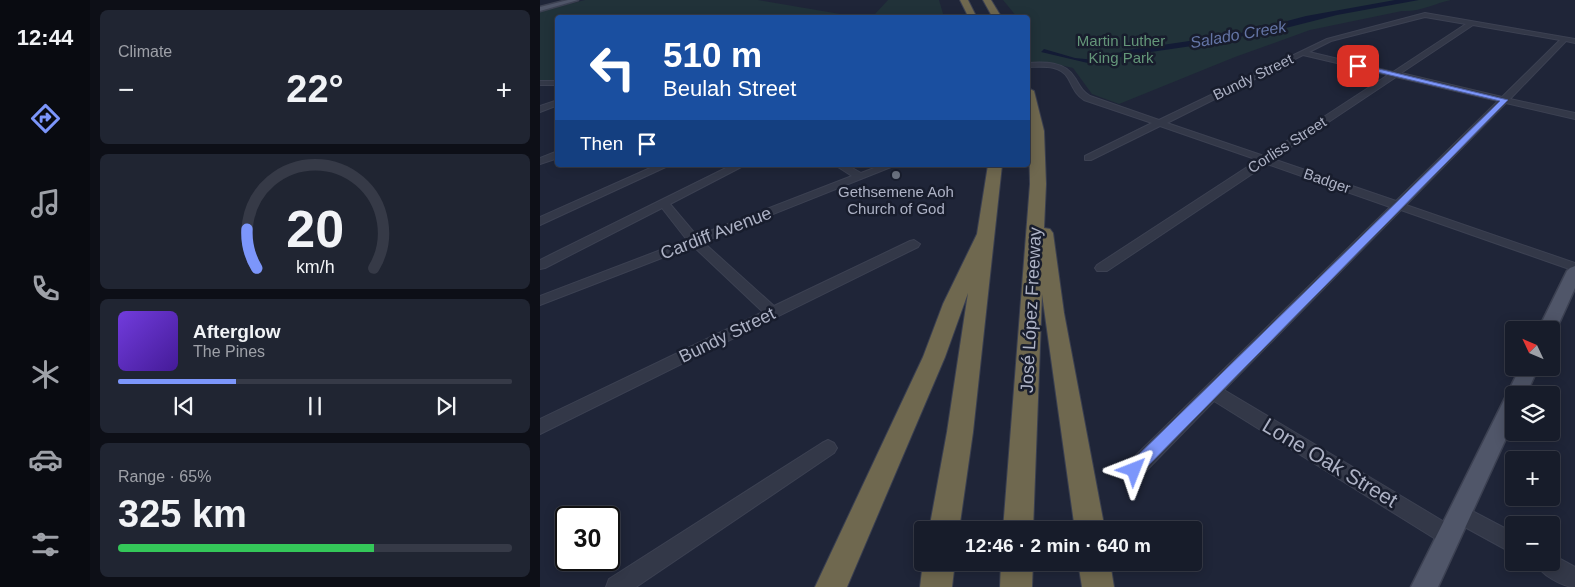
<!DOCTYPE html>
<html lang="en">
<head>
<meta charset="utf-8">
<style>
  body { margin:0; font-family:Arial,sans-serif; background:#202532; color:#f1f3f6; height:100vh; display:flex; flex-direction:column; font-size:19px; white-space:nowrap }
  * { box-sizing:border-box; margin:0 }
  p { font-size:16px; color:#9ea1a8 }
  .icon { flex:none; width:28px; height:28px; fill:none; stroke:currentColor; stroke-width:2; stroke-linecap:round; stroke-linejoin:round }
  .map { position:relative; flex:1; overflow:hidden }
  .side { display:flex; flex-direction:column; gap:10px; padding:10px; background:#0d0f17; width:450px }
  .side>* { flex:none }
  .banner { position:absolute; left:15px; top:15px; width:475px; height:152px; border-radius:5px; box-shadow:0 2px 12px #0003,0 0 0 1px #363a47; background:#1a4fa0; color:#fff; overflow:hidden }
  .needle { width:32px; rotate:314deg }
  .tools { position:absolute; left:965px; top:321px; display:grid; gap:10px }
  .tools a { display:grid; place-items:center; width:55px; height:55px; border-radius:5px; background:#171c2a; box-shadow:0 2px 12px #0003,0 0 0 1px #363a47; font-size:25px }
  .speed { position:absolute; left:15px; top:506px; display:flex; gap:10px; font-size:25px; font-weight:700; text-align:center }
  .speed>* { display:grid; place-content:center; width:65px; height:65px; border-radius:50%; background:#171c2a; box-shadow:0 2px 12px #0003,0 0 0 1px #363a47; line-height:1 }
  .speed .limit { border:2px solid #111; border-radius:8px; background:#fff; color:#111 }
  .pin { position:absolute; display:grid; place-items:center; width:42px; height:42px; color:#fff; margin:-21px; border-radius:10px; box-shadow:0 2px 8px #0006 }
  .me { position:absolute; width:55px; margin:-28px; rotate:45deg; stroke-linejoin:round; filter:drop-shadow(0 0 4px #0008) }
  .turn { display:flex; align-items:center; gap:18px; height:105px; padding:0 25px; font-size:22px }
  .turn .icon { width:65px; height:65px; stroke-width:2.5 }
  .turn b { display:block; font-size:35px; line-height:42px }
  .then { display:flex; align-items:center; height:48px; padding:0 25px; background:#0003; gap:10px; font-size:19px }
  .big { font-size:38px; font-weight:800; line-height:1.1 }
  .side .card { flex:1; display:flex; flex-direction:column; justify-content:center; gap:8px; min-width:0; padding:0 18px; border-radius:8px; background:#202532 }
  .side .dial { align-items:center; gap:0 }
  .dial svg { height:130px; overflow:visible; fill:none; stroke:#363a47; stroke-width:7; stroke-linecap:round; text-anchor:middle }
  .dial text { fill:#f1f3f6; stroke:none }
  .song { display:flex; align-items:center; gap:15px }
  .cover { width:60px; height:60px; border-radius:8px; background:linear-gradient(135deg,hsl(260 70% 55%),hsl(260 70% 35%)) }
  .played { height:5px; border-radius:2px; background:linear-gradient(90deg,#7c96fb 30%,#363a47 30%) }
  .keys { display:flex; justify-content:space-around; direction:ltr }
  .heat { display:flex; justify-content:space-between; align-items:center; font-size:28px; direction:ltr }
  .charge { height:8px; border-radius:4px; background:linear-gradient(90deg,#34c759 65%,#363a47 0) }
  .trip { position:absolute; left:374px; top:521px; width:288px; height:50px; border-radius:5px; background:#171c2a; box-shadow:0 2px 12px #0003,0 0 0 1px #363a47; font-weight:800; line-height:50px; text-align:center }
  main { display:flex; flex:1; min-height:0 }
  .menu { display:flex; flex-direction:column; width:90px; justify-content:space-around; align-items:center; background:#090b11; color:#9ea1a8 }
  .menu .icon { width:35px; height:35px }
  .menu .selected { color:#7c96fb }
  .menu b { font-size:22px; color:#f1f3f6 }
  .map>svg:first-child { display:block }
</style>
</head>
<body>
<main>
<nav class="menu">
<b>12:44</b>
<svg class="icon selected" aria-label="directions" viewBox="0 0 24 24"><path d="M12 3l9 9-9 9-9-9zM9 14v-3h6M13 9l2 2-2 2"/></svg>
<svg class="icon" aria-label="music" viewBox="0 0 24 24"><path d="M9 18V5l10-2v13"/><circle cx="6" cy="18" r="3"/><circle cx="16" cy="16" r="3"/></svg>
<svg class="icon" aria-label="phone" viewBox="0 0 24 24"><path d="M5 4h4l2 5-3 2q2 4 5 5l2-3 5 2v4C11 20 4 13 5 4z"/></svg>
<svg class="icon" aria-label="climate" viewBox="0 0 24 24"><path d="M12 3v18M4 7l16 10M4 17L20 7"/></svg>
<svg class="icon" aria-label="car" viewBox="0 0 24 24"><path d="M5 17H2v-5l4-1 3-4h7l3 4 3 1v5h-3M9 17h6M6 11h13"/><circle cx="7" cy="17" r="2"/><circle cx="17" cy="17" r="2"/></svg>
<svg class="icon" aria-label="filters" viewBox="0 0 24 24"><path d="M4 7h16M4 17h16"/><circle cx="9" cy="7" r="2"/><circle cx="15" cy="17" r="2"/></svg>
</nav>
<section class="side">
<div class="card"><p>Climate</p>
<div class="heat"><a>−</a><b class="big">22°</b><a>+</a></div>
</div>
<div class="card dial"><svg viewBox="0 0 100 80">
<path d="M14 69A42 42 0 1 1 86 69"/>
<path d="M14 69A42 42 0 0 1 8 45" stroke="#7c96fb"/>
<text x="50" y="56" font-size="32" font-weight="700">20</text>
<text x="50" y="72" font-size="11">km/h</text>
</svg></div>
<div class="card">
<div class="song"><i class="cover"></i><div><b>Afterglow</b><p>The Pines</p></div></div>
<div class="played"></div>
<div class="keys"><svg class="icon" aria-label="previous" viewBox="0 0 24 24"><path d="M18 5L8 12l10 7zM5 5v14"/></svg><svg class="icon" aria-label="pause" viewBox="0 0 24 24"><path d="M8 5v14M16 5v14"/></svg><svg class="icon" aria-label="next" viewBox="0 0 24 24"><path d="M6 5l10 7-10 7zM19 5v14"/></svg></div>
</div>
<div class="card"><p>Range · 65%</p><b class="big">325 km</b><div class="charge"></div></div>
</section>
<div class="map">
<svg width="1035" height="587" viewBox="0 0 1035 587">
  <rect width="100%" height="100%" fill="#1f2538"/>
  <g fill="#213239">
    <polygon points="45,0 218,0 312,16 335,14 348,0 399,0 404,17 18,18 17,81 0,80 0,11"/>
    <path d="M463 0H911C893 4 880 12 862 11L770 30 695 57 579 104 552 94 533 68 520 65 488 62V18L477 17Z"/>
  </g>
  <polygon fill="#131b35" points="855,0 879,0 797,15 730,32 664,42 655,42 652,46 583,56 574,60 552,64 501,52 504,49 535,58 555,60 588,50 697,34 766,16"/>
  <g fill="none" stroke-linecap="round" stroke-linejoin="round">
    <defs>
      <g id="minor">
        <path d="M885 13 1035 39V43L1026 41 970 99 1035 113V119L966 103 866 205 1035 263V271L861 210 684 390 916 529 919 536 916 543 909 546 902 543 674 401 601 476 594 478 587 476 585 470 587 464 850 207 727 164 567 271H557L555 268 557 265 718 160 620 126 551 160H545V156L612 123 544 100C535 94 533 87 528 78 520 64 501 67 488 67V63C504 62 525 61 535 78 540 86 542 91 550 96L619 120 787 39ZM885 17 926 24 853 72 769 52 791 41ZM933 25 1020 40 962 97 861 73ZM763 55 848 75 724 156 627 123ZM856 77 958 101 856 201 733 159Z"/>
        <rect x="0" y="81" width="18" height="4"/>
        <polygon points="18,100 18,105 0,112 0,106"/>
        <polygon points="18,151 18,158 0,164 0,158"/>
        <polygon points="117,165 130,165 0,225 0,217"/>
        <polygon points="192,165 205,165 130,204 157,236 312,176 295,165 307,165 321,173 342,165 356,165 163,242 234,306 370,241 374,240 380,244 378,247 0,434 0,419 223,312 153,246 0,305 0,296 147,240 122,208 5,268 0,269 0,260"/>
        <polygon points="288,440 294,443 297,448 294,453 96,587 66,587 69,579 282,443"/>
        <polygon points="919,504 974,533 974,554 912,520 909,513 912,506"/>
        <path d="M1011 554 1035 567V587C1022 587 1000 574 995 562H1011Z"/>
      </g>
      <g id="major">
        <polygon points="28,0 38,0 0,11 0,7"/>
        <polygon points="1035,266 1035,288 1016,330 1011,335 1011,330 998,330 1027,271 1030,268"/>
        <polygon points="980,368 998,368 986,395 974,395 974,421 898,587 871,587"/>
      </g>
      <g id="highway">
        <polygon points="420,0 428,0 437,18 429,18"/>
        <polygon points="443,0 451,0 462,18 453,18"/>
        <polygon points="488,88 494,91 504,131 506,184 504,228 510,229 513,233 524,313 565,530 535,530 502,294 493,530 463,530 490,184"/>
        <polygon points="448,165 462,165 433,432 419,530 389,530 407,432 428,293 405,357 307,587 275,587 383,357 403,304 437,234"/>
        <polygon points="383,562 415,562 412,587 380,587"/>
        <polygon points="461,562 493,562 492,587 460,587"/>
        <polygon points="538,562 570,562 574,587 542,587"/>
      </g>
    </defs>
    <use href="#minor" stroke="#3c4152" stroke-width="2"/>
    <use href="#major" stroke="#3c4152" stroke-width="3"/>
    <use href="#highway" stroke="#3a3f50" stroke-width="2"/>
    <use href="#minor" fill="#333848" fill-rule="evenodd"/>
    <use href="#major" fill="#505669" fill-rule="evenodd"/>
    <use href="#highway" fill="#6f684f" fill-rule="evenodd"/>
  </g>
  <polygon fill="#7c96fb" stroke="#5162a3" points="818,64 968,100 599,475 594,477 588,475 586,470 588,465 960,101 816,67"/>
  <circle fill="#6b7280" stroke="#181d2d" stroke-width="2" cx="356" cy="175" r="5"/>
  <g text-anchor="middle" stroke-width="5" stroke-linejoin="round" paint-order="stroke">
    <g font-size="15" fill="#649679" stroke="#181d2d">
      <text x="581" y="46">Martin Luther<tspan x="581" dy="17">King Park</tspan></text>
    </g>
    <g font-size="15" fill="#adb2c5" stroke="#181d2d">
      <text transform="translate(713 77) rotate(-26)" y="5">Bundy Street</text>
      <text transform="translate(747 145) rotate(-33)" y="5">Corliss Street</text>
      <text transform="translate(787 181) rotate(19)" y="5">Badger</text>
    </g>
    <g font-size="15" fill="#adb2c5" stroke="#181d2d">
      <text x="356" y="197">Gethsemene Aoh<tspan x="356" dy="17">Church of God</tspan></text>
    </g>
    <g font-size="16" font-style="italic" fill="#6475a6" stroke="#181d2d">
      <text transform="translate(698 34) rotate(-10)" y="6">Salado Creek</text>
    </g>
    <g font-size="18" fill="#adb2c5" stroke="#181d2d">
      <text transform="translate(176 233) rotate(-21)" y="6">Cardiff Avenue</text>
      <text transform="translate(491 310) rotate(-87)" y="6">José López Freeway</text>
      <text transform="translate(187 335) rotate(-26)" y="6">Bundy Street</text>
    </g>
    <g font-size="21" fill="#adb2c5" stroke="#181d2d">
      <text transform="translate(790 463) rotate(31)" y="7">Lone Oak Street</text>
    </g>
  </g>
</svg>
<div class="tools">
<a><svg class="needle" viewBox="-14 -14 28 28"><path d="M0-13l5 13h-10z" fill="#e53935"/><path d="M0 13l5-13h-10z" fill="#9ea1a8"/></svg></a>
<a><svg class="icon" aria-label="layers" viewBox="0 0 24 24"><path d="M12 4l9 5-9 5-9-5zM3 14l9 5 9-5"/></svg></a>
<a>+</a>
<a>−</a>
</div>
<div class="speed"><div class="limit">30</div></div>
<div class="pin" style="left:818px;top:66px;background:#d93025"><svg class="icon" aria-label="arrive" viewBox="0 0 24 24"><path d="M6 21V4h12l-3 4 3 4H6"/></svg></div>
<svg class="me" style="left:594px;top:470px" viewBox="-20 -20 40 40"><path d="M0-17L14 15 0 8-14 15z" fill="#7c96fb" stroke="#fff" stroke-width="4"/></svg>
<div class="trip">12:46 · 2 min · 640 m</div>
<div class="banner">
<div class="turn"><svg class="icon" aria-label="left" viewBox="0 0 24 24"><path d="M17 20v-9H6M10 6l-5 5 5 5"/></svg><div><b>510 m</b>Beulah Street</div></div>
<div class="then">Then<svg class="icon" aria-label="arrive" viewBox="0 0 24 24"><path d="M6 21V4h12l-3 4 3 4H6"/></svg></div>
</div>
</div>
</main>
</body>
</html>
